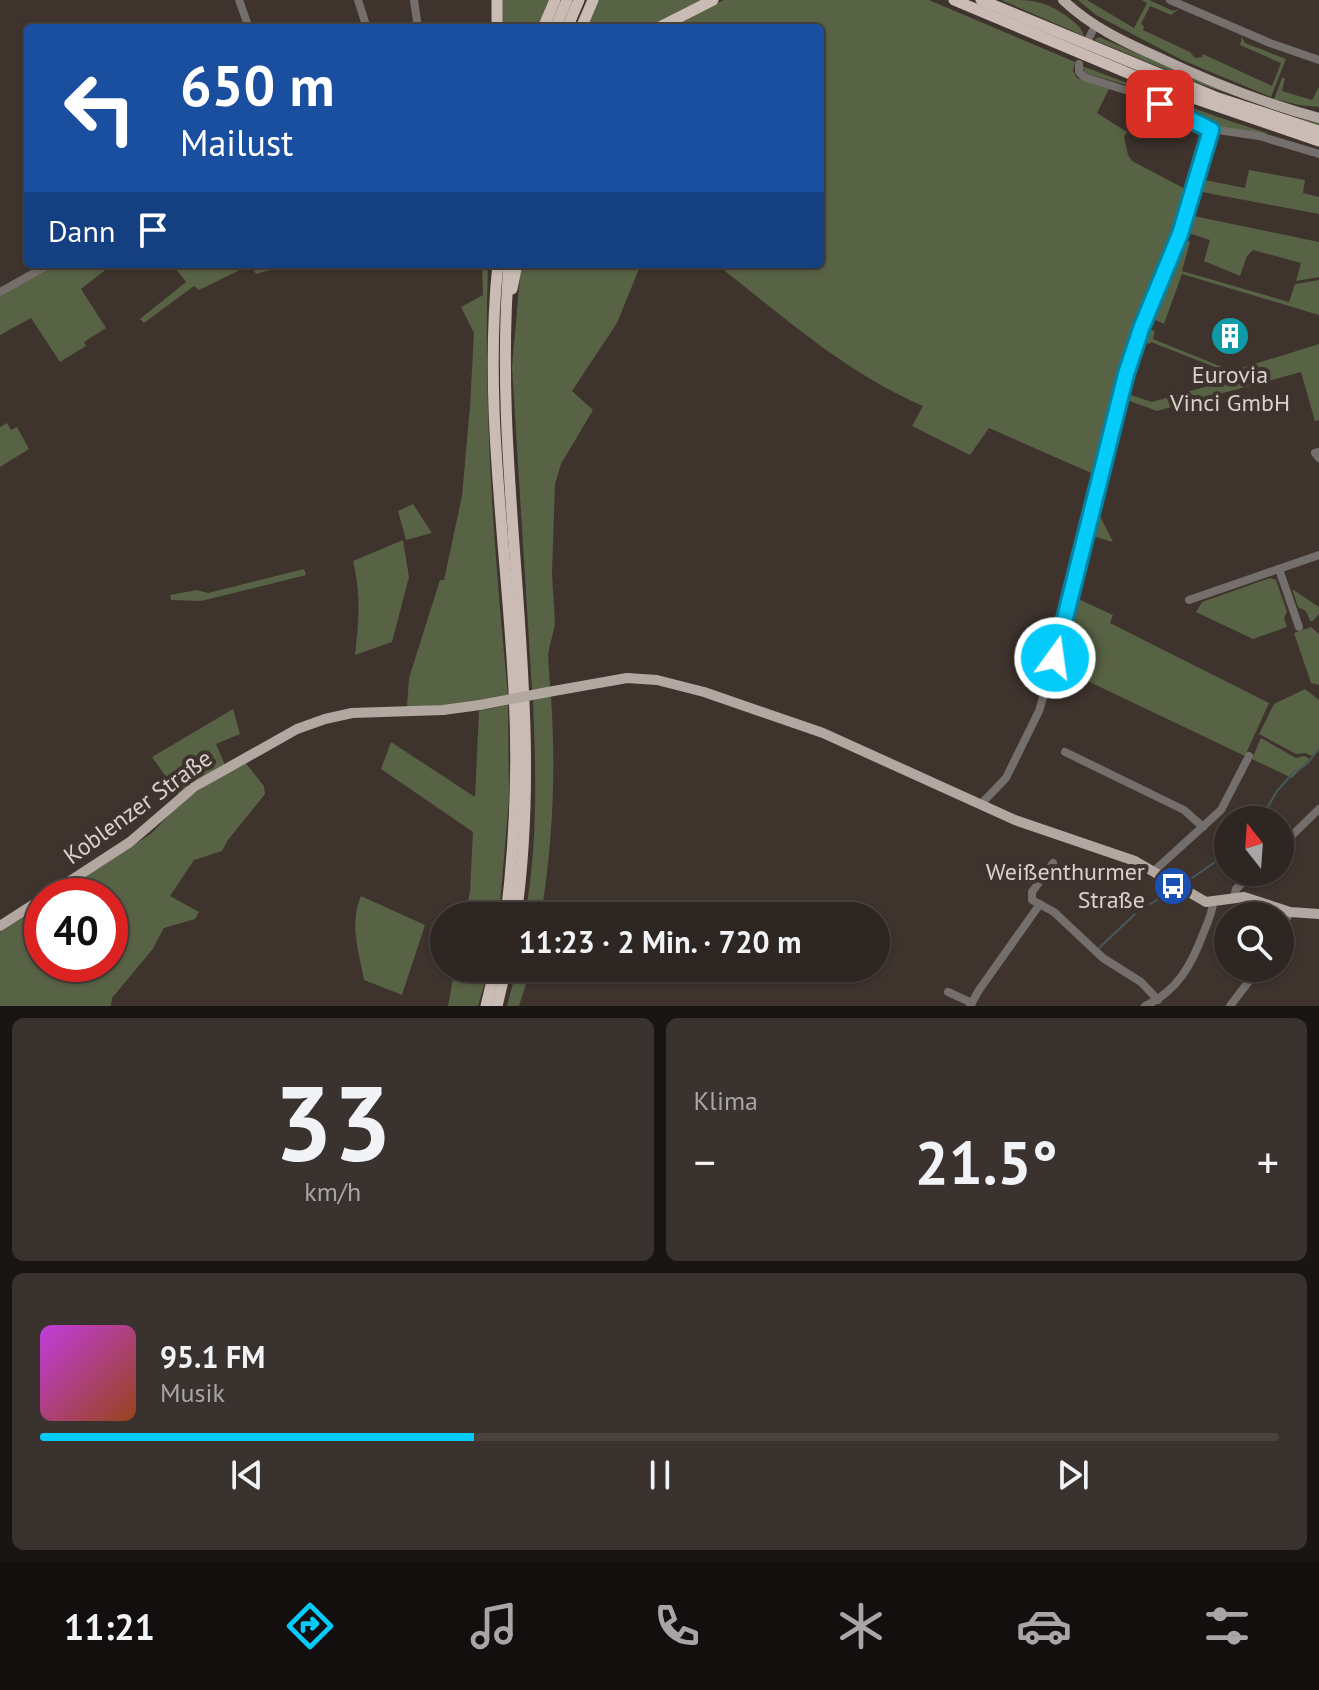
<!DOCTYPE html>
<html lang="de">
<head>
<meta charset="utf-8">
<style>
  body { margin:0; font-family:"PT Sans",sans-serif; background:#3a322f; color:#f1f3f6; height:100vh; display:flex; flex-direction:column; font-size:30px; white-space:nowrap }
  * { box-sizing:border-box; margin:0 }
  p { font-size:26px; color:#a7a5a5 }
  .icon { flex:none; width:44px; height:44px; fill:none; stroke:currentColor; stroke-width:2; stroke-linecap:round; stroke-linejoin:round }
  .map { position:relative; height:1006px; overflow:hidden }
  .details { display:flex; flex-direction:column; gap:12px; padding:12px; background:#191513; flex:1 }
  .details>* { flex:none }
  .top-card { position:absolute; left:24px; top:24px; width:800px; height:244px; border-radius:8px; box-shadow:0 2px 6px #0004,0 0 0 2px #494340; background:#1a4fa0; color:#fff; overflow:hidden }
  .needle { width:52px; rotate:343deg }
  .fabs { position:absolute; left:1214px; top:806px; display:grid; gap:16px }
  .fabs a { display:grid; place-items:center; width:80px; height:80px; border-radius:50%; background:#2e2622; box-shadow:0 2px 6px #0004,0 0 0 2px #494340; font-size:40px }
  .speed { position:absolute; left:24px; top:878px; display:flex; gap:16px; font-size:40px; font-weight:700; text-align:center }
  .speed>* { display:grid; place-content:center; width:104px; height:104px; border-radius:50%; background:#2e2622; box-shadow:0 2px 6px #0004,0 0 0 2px #494340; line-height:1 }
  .speed .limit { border:12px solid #d22; background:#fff; color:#111 }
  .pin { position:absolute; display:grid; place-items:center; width:68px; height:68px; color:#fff; margin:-34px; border-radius:16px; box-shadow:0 4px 12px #0006 }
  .me { position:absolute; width:88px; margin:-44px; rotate:14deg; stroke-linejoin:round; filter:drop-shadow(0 0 6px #0008) }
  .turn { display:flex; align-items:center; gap:28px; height:168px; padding:0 24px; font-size:36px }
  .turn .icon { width:104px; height:104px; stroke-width:2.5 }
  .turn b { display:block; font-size:56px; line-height:68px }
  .then { display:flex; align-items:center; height:76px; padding:0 24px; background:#0003; gap:16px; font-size:30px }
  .big { font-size:60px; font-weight:800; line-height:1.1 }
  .details .widget { flex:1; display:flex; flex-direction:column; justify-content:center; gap:12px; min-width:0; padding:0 28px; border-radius:12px; background:#3a322f }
  .details .dial { align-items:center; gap:0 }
  .dial b { font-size:104px; line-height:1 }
  .song { display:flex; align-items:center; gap:24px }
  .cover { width:96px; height:96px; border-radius:12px; background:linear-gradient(135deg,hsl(290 70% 55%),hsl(20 70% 35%)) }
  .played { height:8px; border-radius:4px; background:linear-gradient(90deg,#04cbf9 35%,#494340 35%) }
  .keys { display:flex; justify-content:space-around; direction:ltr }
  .heat { display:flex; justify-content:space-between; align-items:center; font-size:44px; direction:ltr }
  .details .tiles { flex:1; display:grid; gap:12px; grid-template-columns:1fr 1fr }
  .widget:last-child { grid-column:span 2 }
  .trip { position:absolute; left:430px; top:902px; width:460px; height:80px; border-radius:40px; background:#2e2622; box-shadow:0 2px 6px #0004,0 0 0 2px #494340; font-weight:800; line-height:80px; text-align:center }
  .tab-bar { display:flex; height:128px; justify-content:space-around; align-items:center; background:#120f0e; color:#a7a5a5 }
  .tab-bar .icon { width:56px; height:56px }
  .tab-bar .current { color:#04cbf9 }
  .tab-bar b { font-size:36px; color:#f1f3f6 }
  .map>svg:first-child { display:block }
</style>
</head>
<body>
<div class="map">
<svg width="1319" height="1006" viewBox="0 0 1319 1006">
  <rect width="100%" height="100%" fill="#3e332d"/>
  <g fill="#586244">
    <polygon points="501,0 550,0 539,28 501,28"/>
    <polygon points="596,0 708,0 654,28 583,28"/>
    <path d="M724 0H929L1075 62 1073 71 1077 78 1110 87 1097 113 1127 132 1124 137 1128 155 1132 161 1191 192 1169 258 1136 329 1098 476 989 428 970 455 912 426 923 406C844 372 783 316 716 264H820V28H667Z"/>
    <path d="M1001 0C1032 0 1044 0 1068 17 1075 23 1081 26 1084 36Z"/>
    <polygon points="1078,0 1087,0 1134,28 1147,3 1142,0 1149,0 1173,11 1179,9 1171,15 1150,6 1141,24 1144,26 1143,30 1190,52 1195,58 1202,57 1203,54 1272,86 1281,63 1240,45 1242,37 1245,43 1286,59 1271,97 1182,60 1096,15"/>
    <polygon points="1099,37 1249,101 1319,122 1319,125 1200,84 1094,40"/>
    <polygon points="1082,66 1215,116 1267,133 1266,135 1209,126 1147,91 1085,73"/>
    <polygon points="1282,78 1285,78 1282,91 1312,100 1319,87 1319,107 1299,105 1274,99"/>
    <polygon points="1249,170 1305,180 1303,193 1319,197 1319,214 1197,191 1200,179 1245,188"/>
    <polygon points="1189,215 1319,242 1319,277 1296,281 1301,263 1253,250 1247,256 1240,276 1204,261 1210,240 1185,232"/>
    <polygon points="1186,239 1190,242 1182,271 1289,302 1295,284 1319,280 1319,315 1182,274 1164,324 1151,318 1183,240"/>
    <polygon points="57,264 113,264 81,289 106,328 84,342 86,346 60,362 31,318 0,335 0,296"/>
    <polygon points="172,264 292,264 256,274 250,265 199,290 194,286 144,323 140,319 186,282"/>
    <path d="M482 264H488C483 410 494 550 508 695L464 704 407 707 409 678 440 580H444L462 496 470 406 474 333 461 307 483 295Z"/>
    <polygon points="521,264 641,264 617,323 572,391 593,410 561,464 555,484 552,574 555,624 548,654 550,688 532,690 512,367"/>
    <polygon points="1145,328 1155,331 1153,339 1232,371 1319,344 1319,420 1315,421 1301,372 1157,411 1124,399 1125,393 1152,402 1236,378 1235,375 1151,342 1150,344 1139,341"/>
    <polygon points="7,423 11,430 17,427 29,449 0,467 0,427"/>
    <polygon points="413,504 432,533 406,540 398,511"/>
    <polygon points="1096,508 1113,542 1089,535"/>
    <path d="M403 540 409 577 392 642 355 655C359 622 361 594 353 561Z"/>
    <polygon points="304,569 306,575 201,601 171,600 170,595 197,590 208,593"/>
    <polygon points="1270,578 1276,580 1287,612 1284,618 1287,627 1253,639 1196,612 1202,602"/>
    <polygon points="1292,589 1319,607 1319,614 1313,621 1310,621 1306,611 1298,607"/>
    <polygon points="1074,597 1113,615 1110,623 1269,703 1245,756 1056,666"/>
    <polygon points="1311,627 1319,634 1319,685 1311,683 1294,633"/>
    <polygon points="1305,689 1319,700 1319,749 1312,756 1305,753 1296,754 1259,734 1274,704"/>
    <path d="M551 696C556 771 553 842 541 916H525C538 844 536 773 533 700Z"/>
    <polygon points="508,705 509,799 499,916 465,916 470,891 473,832 381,769 391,742 475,797 479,711"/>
    <polygon points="233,709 240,734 216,744 225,765 179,795 152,757"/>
    <polygon points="1261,738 1296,758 1304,756 1310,759 1292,778 1252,759"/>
    <polygon points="244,761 264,786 265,794 228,840 222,851 194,860 170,896 199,912 195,919 164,928 152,950 112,998 111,1006 0,1006 0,932 42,905 42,964 110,964 110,896 56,896 152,833 181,802"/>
    <path d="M361 896 425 925 402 995 364 980C359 952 349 923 361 896Z"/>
    <polygon points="455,968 489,968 478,1006 448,1006"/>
    <polygon points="517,968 531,968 519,1006 507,1006"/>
  </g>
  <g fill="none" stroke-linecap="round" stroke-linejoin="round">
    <g stroke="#46595c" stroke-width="2">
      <polyline points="1260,820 1277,791 1293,773 1307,764 1319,749"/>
      <polyline points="1182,885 1228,853"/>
      <polyline points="1150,904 1177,889"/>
      <polyline points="1099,948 1135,914"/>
    </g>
    <g stroke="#746f6c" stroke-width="8">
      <polyline points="239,0 249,28"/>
      <polyline points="358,0 367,28"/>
      <polyline points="414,0 418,28"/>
      <polyline points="1170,0 1270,43 1319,60"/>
      <polyline points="1089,38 1095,26"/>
      <polyline points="1079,64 1079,72 1084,77 1138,94 1204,128 1259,136 1319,154"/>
      <polyline points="0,292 50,264"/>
      <polyline points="1319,452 1315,453 1319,458"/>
      <polyline points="1279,569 1299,627"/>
      <polyline points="1189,600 1319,555"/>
      <polyline points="1065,752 1184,810 1203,827"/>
      <polyline points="981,804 1006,778 1039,711 1055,658 1126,374 1142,326 1181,231 1211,130"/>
      <polyline points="1280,847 1319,809"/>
      <polyline points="1053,863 1032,892 1032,900 1054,912 1103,958 1141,982 1158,1000"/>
      <polyline points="1154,871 1221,810 1249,756"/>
      <polyline points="1234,897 1236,889 1254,872"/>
      <polyline points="1280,932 1290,912"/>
      <polyline points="948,992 972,1003"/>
      <polyline points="970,1006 979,990 1040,904"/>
      <path d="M1145 1006C1177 991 1191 966 1203 934 1207 924 1212 914 1213 903"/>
      <polyline points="1230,1006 1259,968"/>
    </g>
    <g stroke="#b2a7a1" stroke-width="10">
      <path d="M1063 0C1090 26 1124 42 1158 57 1210 82 1263 103 1319 118"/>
      <polyline points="548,692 627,678 657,680 704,692 823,733 1015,820 1135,861 1206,902 1244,897 1290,912 1319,914"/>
      <polyline points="47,896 130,842 194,787 297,729 325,719 352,713 443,710 480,705"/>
      <polyline points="0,926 42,899"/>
    </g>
    <g stroke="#cabcb5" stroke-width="11">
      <polyline points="497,0 497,28"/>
      <polyline points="954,0 1161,87 1319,141"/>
      <polyline points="981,0 1218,98 1319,131"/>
      <polyline points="543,28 555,0"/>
      <polyline points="555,28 567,0"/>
      <polyline points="567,28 579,0"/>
      <polyline points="581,28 593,0"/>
      <polyline points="658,28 713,0"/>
      <path d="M498 264C483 406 507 549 514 691 518 766 515 841 506 916"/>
      <path d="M509 264C491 482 547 699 516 916"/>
      <polyline points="512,289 517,264"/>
      <polyline points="486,1006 495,968"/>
      <polyline points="497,1006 506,968"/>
    </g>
    <polyline stroke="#b2a7a1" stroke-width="10" points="480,705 548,692"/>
  </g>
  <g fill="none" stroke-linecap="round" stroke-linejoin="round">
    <defs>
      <polyline id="route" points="1055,658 1126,374 1142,326 1180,234 1211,130 1160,104"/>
    </defs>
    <use href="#route" stroke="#0384a2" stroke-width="20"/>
    <use href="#route" stroke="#04cbf9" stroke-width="14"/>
  </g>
  <defs>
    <symbol id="building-disc" viewBox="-11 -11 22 22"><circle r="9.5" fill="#0f9aa8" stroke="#3e332d"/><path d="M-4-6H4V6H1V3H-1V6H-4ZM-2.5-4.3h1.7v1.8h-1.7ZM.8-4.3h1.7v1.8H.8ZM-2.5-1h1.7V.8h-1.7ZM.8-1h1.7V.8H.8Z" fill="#fff"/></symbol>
    <symbol id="bus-disc" viewBox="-11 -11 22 22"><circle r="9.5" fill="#1a4fb4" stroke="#3e332d"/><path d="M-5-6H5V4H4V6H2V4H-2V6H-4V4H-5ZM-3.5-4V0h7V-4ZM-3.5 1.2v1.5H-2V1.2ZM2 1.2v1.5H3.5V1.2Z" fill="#fff"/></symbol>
  </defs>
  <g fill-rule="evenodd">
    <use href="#building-disc" x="1208" y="314" width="44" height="44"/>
    <use href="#bus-disc" x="1151" y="864" width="44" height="44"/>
  </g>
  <g text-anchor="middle" stroke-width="8" stroke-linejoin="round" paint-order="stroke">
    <g font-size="24" fill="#d8d1cd" stroke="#3e332d">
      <text x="1230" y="383">Eurovia<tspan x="1230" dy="28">Vinci GmbH</tspan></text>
      <text x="1145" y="880" text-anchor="end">Weißenthurmer<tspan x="1145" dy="28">Straße</tspan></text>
    </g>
    <g font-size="24" fill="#d8d1cd" stroke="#3e332d">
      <text transform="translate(138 807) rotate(-36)" y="8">Koblenzer Straße</text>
    </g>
  </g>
</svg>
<div class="fabs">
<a><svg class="needle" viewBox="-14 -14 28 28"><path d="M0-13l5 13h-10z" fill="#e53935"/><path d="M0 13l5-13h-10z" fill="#a7a5a5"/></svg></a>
<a><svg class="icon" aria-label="search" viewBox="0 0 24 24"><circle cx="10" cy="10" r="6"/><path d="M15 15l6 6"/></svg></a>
</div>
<div class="speed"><div class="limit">40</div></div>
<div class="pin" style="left:1160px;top:104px;background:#d93025"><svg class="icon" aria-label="arrive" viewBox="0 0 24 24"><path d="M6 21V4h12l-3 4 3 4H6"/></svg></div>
<svg class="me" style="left:1055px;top:658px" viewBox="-20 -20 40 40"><circle r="17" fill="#04cbf9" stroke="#fff" stroke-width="3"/><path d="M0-11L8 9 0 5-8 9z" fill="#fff"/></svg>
<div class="trip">11:23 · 2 Min. · 720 m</div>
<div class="top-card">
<div class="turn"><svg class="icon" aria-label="left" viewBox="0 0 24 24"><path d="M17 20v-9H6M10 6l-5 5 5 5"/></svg><div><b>650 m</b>Mailust</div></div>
<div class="then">Dann<svg class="icon" aria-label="arrive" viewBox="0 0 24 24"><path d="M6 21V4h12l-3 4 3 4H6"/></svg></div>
</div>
</div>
<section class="details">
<div class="tiles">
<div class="widget dial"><b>33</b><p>km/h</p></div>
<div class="widget"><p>Klima</p>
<div class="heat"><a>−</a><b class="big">21.5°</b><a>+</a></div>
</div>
<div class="widget">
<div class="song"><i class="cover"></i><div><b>95.1 FM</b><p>Musik</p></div></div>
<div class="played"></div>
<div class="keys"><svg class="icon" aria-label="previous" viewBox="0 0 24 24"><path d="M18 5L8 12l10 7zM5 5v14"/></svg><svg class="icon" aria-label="pause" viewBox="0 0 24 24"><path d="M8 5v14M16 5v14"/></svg><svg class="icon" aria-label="next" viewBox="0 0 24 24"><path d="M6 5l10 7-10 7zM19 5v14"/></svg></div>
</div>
</div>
</section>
<nav class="tab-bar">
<b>11:21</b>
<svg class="icon current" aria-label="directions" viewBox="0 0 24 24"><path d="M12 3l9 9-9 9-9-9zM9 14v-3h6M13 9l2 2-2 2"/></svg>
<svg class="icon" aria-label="music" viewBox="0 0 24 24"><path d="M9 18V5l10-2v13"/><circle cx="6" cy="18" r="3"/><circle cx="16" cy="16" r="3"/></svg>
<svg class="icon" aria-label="phone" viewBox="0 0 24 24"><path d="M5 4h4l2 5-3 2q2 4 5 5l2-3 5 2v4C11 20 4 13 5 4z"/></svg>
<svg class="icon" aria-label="climate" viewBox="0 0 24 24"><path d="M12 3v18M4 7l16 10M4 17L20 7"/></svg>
<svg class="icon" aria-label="car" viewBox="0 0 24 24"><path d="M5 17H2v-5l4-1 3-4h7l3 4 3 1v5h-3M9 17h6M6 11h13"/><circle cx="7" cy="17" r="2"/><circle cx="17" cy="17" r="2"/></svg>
<svg class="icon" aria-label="filters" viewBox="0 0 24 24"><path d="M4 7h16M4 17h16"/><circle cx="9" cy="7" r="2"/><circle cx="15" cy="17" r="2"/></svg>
</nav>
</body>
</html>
